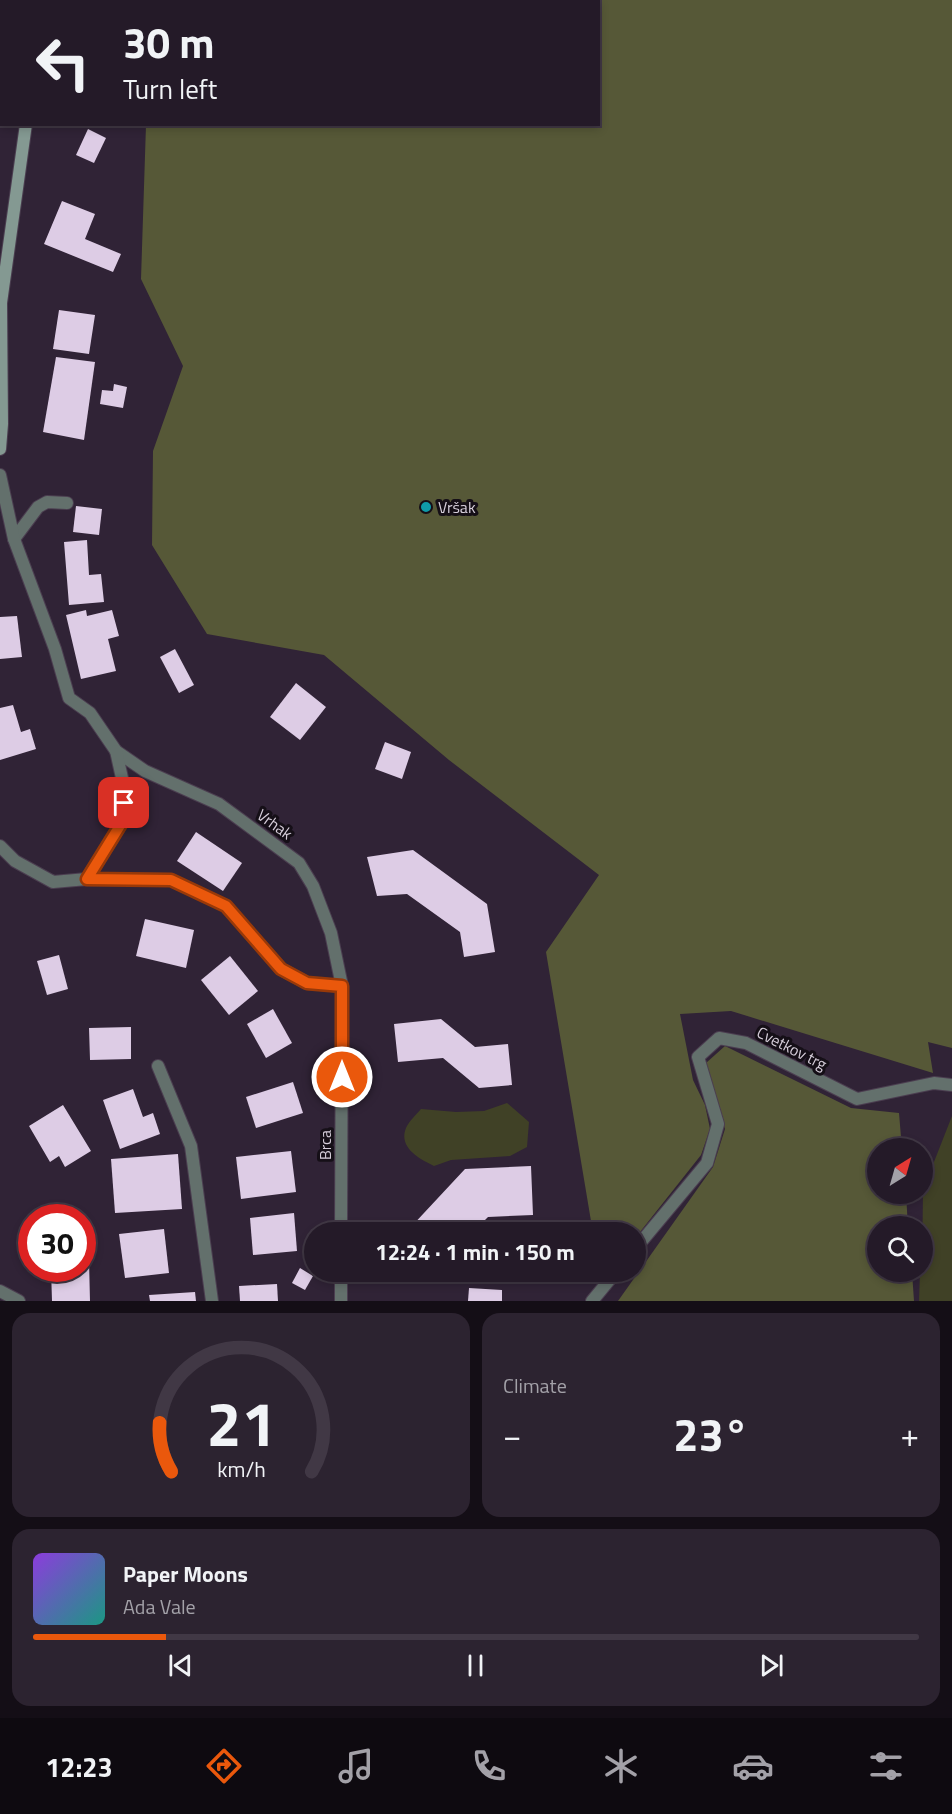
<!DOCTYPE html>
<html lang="en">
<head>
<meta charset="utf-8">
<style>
  body { margin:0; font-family:"Titillium Web",sans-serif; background:#2c2330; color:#f1f3f6; height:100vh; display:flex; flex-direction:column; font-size:22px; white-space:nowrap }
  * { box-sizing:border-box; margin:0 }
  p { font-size:20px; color:#a3a1a8 }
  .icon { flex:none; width:33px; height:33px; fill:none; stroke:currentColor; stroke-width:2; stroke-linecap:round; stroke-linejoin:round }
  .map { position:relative; height:1301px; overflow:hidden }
  .side { display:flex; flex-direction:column; gap:12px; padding:12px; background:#140e16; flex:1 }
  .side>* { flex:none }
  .guide { position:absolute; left:0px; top:0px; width:600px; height:126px; box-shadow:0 3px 9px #0003,0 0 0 2px #413845; background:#241a28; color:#f1f3f6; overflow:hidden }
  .needle { width:39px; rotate:37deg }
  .fabs { position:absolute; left:867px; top:1138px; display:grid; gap:12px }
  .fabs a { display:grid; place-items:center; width:66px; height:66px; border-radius:50%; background:#241a28; box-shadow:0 3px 9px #0003,0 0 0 2px #413845; font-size:30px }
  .speed { position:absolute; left:18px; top:1204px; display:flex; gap:12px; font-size:30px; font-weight:700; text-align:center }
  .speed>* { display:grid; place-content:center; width:78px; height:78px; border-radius:50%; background:#241a28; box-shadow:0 3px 9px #0003,0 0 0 2px #413845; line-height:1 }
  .speed .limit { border:9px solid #d22; background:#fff; color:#111 }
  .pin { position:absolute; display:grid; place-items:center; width:51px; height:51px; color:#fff; margin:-26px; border-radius:12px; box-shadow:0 3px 9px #0006 }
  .me { position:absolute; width:66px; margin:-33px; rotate:0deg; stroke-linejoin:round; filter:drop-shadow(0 0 4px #0008) }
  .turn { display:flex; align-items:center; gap:21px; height:126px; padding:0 24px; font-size:27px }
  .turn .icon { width:78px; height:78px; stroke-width:2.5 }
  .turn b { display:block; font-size:42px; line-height:51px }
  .big { font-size:45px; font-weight:700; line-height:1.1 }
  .side .tile { flex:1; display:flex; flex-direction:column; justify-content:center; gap:9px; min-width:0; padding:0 21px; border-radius:18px; background:#2c2330 }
  .side .dial { align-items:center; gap:0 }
  .dial svg { height:156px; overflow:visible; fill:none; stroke:#413845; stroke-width:7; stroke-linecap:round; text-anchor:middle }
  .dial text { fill:#f1f3f6; stroke:none }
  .song { display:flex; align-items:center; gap:18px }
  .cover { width:72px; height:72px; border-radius:9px; background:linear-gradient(135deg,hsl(270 70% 55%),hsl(170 70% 35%)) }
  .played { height:6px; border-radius:3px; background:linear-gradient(90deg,#ea580c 15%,#413845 15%) }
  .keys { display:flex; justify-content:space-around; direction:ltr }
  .heat { display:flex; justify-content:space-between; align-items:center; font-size:33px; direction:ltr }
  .side .tiles { flex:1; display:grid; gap:12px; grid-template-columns:1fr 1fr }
  .tile:last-child { grid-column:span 2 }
  .trip { position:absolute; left:304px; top:1222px; width:342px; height:60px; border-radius:30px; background:#241a28; box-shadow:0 3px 9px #0003,0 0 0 2px #413845; font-weight:700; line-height:60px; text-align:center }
  .tabs { display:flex; height:96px; justify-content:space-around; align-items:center; background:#0e0a10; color:#a3a1a8 }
  .tabs .icon { width:42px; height:42px }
  .tabs .selected { color:#ea580c }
  .tabs b { font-size:27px; color:#f1f3f6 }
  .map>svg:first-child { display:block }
</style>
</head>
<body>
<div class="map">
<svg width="952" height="1301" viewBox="0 0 952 1301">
  <rect width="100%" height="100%" fill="#302336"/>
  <g fill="#404126">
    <path d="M507 1103 529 1122 527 1147 510 1156 451 1160 434 1166C420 1159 398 1148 406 1128 409 1121 416 1115 421 1109L456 1112 484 1111Z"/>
    <polygon points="952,1116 952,1301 919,1301 920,1272 922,1272 923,1190"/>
  </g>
  <g fill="#565837">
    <polygon points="71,0 952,0 952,1048 928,1042 933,1073 731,1011 680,1014 693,1080 705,1105 710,1129 701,1155 636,1237 636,1233 593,1233 546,952 599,875 449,760 324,655 207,634 152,545 153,451 183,366 141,279 146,125 598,124 598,2"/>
    <polygon points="725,1046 851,1108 899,1113 902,1149 878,1149 878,1194 906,1194 908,1227 878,1227 878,1272 912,1272 914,1301 618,1301 713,1167 725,1129 706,1063"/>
  </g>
  <g fill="#ddcce5">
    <polygon points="88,129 106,138 94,163 76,155"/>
    <polygon points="62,201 95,214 85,239 121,254 113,272 44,244"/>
    <polygon points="59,310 95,315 89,354 53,349"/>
    <polygon points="56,357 95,362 84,440 43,432"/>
    <polygon points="114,384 127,387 123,408 100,404 102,390 113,391"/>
    <polygon points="76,506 102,509 99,535 73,532"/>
    <polygon points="87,540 89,575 101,574 104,602 69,605 64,542"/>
    <polygon points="86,610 87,616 112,610 119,636 108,639 116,671 81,679 66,615"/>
    <polygon points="17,616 22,657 0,659 0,617"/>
    <polygon points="175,649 194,685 179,693 160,657"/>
    <polygon points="296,683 326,707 300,740 270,717"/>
    <polygon points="13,705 21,732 30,729 36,749 0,760 0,708"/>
    <polygon points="385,742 411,752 402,779 375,769"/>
    <polygon points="196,832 242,863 223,891 177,861"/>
    <polygon points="413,850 487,904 495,952 464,957 460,932 407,894 377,896 367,857"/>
    <polygon points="145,919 194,930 186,968 136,956"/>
    <polygon points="59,955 68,989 47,995 37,961"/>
    <polygon points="230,956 258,991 229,1015 201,980"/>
    <polygon points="273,1009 292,1043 266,1058 247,1024"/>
    <polygon points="441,1019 475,1047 508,1044 512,1085 479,1088 443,1058 398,1062 394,1024"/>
    <polygon points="131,1027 131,1059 90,1060 89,1028"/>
    <polygon points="293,1082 303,1113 256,1128 246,1097"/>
    <polygon points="133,1089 143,1117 153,1113 160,1134 120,1149 103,1100"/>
    <polygon points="63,1105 91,1151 65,1167 59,1156 50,1162 29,1126"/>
    <polygon points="291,1151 296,1192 241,1199 236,1157"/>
    <polygon points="178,1154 182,1209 115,1213 111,1159"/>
    <polygon points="531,1166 533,1215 488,1217 472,1233 391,1233 390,1229 410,1228 465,1169"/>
    <polygon points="294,1213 297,1251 253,1255 250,1218"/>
    <polygon points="164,1229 169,1273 125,1278 119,1234"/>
    <polygon points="82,1260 89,1260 90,1301 52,1301 51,1269 82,1269"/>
    <polygon points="300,1268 313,1276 305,1290 292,1283"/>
    <polygon points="392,1272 436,1272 432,1276 392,1278"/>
    <polygon points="277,1284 278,1301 240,1301 239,1286"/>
    <polygon points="469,1288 502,1290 502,1301 468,1301"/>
    <polygon points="195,1292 196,1301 150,1301 149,1295"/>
  </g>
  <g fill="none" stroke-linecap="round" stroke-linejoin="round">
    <defs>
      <polyline id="service" points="14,539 38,507 47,502 67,503"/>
      <g id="minor">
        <polyline points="0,475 14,539 55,649 69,698 90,713 116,751 145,771 219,804 299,863 313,886 331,933 342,986 341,1233"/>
        <polyline points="0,846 15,861 53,882 87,879 171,880 226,906 281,969 307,983 342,986"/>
        <polyline points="87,879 124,819 124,787 116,751"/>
        <polyline points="158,1066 191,1146 212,1301"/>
        <polyline points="636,1248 707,1163 718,1124 698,1057 719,1038 746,1043 857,1099 934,1083 952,1085"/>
        <polyline points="0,1291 19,1301"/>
        <polyline points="341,1301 341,1272"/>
        <polyline points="592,1301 616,1272"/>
      </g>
      <g id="secondary">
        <polyline points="48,2 48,0"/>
        <polyline points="0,449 2,424 1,303 26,124"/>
      </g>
    </defs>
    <use href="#service" stroke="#4b3e50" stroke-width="14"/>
    <use href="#minor" stroke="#4b3e50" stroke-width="14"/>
    <use href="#secondary" stroke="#4b3e50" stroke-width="14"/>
    <use href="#service" stroke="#63706c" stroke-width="12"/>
    <use href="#minor" stroke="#63706c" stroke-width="12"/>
    <use href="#secondary" stroke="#849992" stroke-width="12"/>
  </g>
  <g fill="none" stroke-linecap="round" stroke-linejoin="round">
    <defs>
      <polyline id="route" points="124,803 124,819 87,879 171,880 226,906 281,969 307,983 342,986 342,1077"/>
    </defs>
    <use href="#route" stroke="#983908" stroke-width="15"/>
    <use href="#route" stroke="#ea580c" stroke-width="10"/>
  </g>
  <circle fill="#0f9aa8" stroke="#150f17" stroke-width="2" cx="426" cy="507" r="6"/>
  <g text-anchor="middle" stroke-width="6" stroke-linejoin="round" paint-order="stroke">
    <g font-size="16" fill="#d6ceda" stroke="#150f17" text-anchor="start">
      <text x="438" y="513">Vršak</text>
    </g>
    <g font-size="16" fill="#d6ceda" stroke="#150f17">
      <text transform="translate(275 824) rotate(36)" y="6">Vrhak</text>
      <text transform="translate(792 1048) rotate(27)" y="6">Cvetkov trg</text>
      <text transform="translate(325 1145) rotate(-90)" y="6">Brca</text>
    </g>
  </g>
</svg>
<div class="fabs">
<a><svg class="needle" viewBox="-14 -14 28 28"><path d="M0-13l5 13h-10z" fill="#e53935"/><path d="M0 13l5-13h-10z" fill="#a3a1a8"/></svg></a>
<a><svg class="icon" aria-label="search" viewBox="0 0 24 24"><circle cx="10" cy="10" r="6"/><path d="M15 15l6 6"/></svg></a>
</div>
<div class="speed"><div class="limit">30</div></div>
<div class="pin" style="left:124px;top:803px;background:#d93025"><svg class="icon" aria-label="arrive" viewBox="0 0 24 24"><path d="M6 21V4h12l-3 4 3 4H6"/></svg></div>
<svg class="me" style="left:342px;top:1077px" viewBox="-20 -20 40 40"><circle r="17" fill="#ea580c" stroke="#fff" stroke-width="3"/><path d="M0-11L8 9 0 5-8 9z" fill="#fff"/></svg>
<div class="trip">12:24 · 1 min · 150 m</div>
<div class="guide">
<div class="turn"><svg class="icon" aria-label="left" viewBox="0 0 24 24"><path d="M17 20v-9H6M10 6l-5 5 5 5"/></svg><div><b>30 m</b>Turn left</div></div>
</div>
</div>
<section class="side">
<div class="tiles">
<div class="tile dial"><svg viewBox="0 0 100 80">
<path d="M14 69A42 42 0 1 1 86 69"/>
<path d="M14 69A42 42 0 0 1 8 44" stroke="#ea580c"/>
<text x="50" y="56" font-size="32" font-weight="700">21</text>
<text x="50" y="72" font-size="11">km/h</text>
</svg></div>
<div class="tile"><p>Climate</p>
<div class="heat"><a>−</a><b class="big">23°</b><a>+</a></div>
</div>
<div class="tile">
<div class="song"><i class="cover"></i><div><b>Paper Moons</b><p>Ada Vale</p></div></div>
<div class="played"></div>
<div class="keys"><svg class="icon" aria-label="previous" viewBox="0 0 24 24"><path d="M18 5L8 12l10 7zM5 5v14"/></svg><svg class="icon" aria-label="pause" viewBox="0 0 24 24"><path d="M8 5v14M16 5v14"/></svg><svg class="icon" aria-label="next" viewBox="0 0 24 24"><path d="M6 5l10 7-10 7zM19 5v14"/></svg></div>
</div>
</div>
</section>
<nav class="tabs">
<b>12:23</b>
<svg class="icon selected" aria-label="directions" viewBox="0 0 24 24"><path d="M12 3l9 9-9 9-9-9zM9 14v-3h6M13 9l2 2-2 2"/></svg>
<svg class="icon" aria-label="music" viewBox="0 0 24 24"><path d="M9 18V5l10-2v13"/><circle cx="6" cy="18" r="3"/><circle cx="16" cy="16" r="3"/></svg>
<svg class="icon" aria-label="phone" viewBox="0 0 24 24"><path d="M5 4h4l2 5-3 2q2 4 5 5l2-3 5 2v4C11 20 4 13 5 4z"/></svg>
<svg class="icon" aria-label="climate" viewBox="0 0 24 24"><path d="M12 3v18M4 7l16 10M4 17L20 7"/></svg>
<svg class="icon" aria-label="car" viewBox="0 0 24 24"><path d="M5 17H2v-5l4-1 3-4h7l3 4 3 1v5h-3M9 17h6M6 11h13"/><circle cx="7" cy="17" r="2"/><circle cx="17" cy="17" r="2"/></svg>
<svg class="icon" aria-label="filters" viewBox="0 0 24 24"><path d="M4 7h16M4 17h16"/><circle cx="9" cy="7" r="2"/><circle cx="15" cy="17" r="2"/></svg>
</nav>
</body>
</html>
